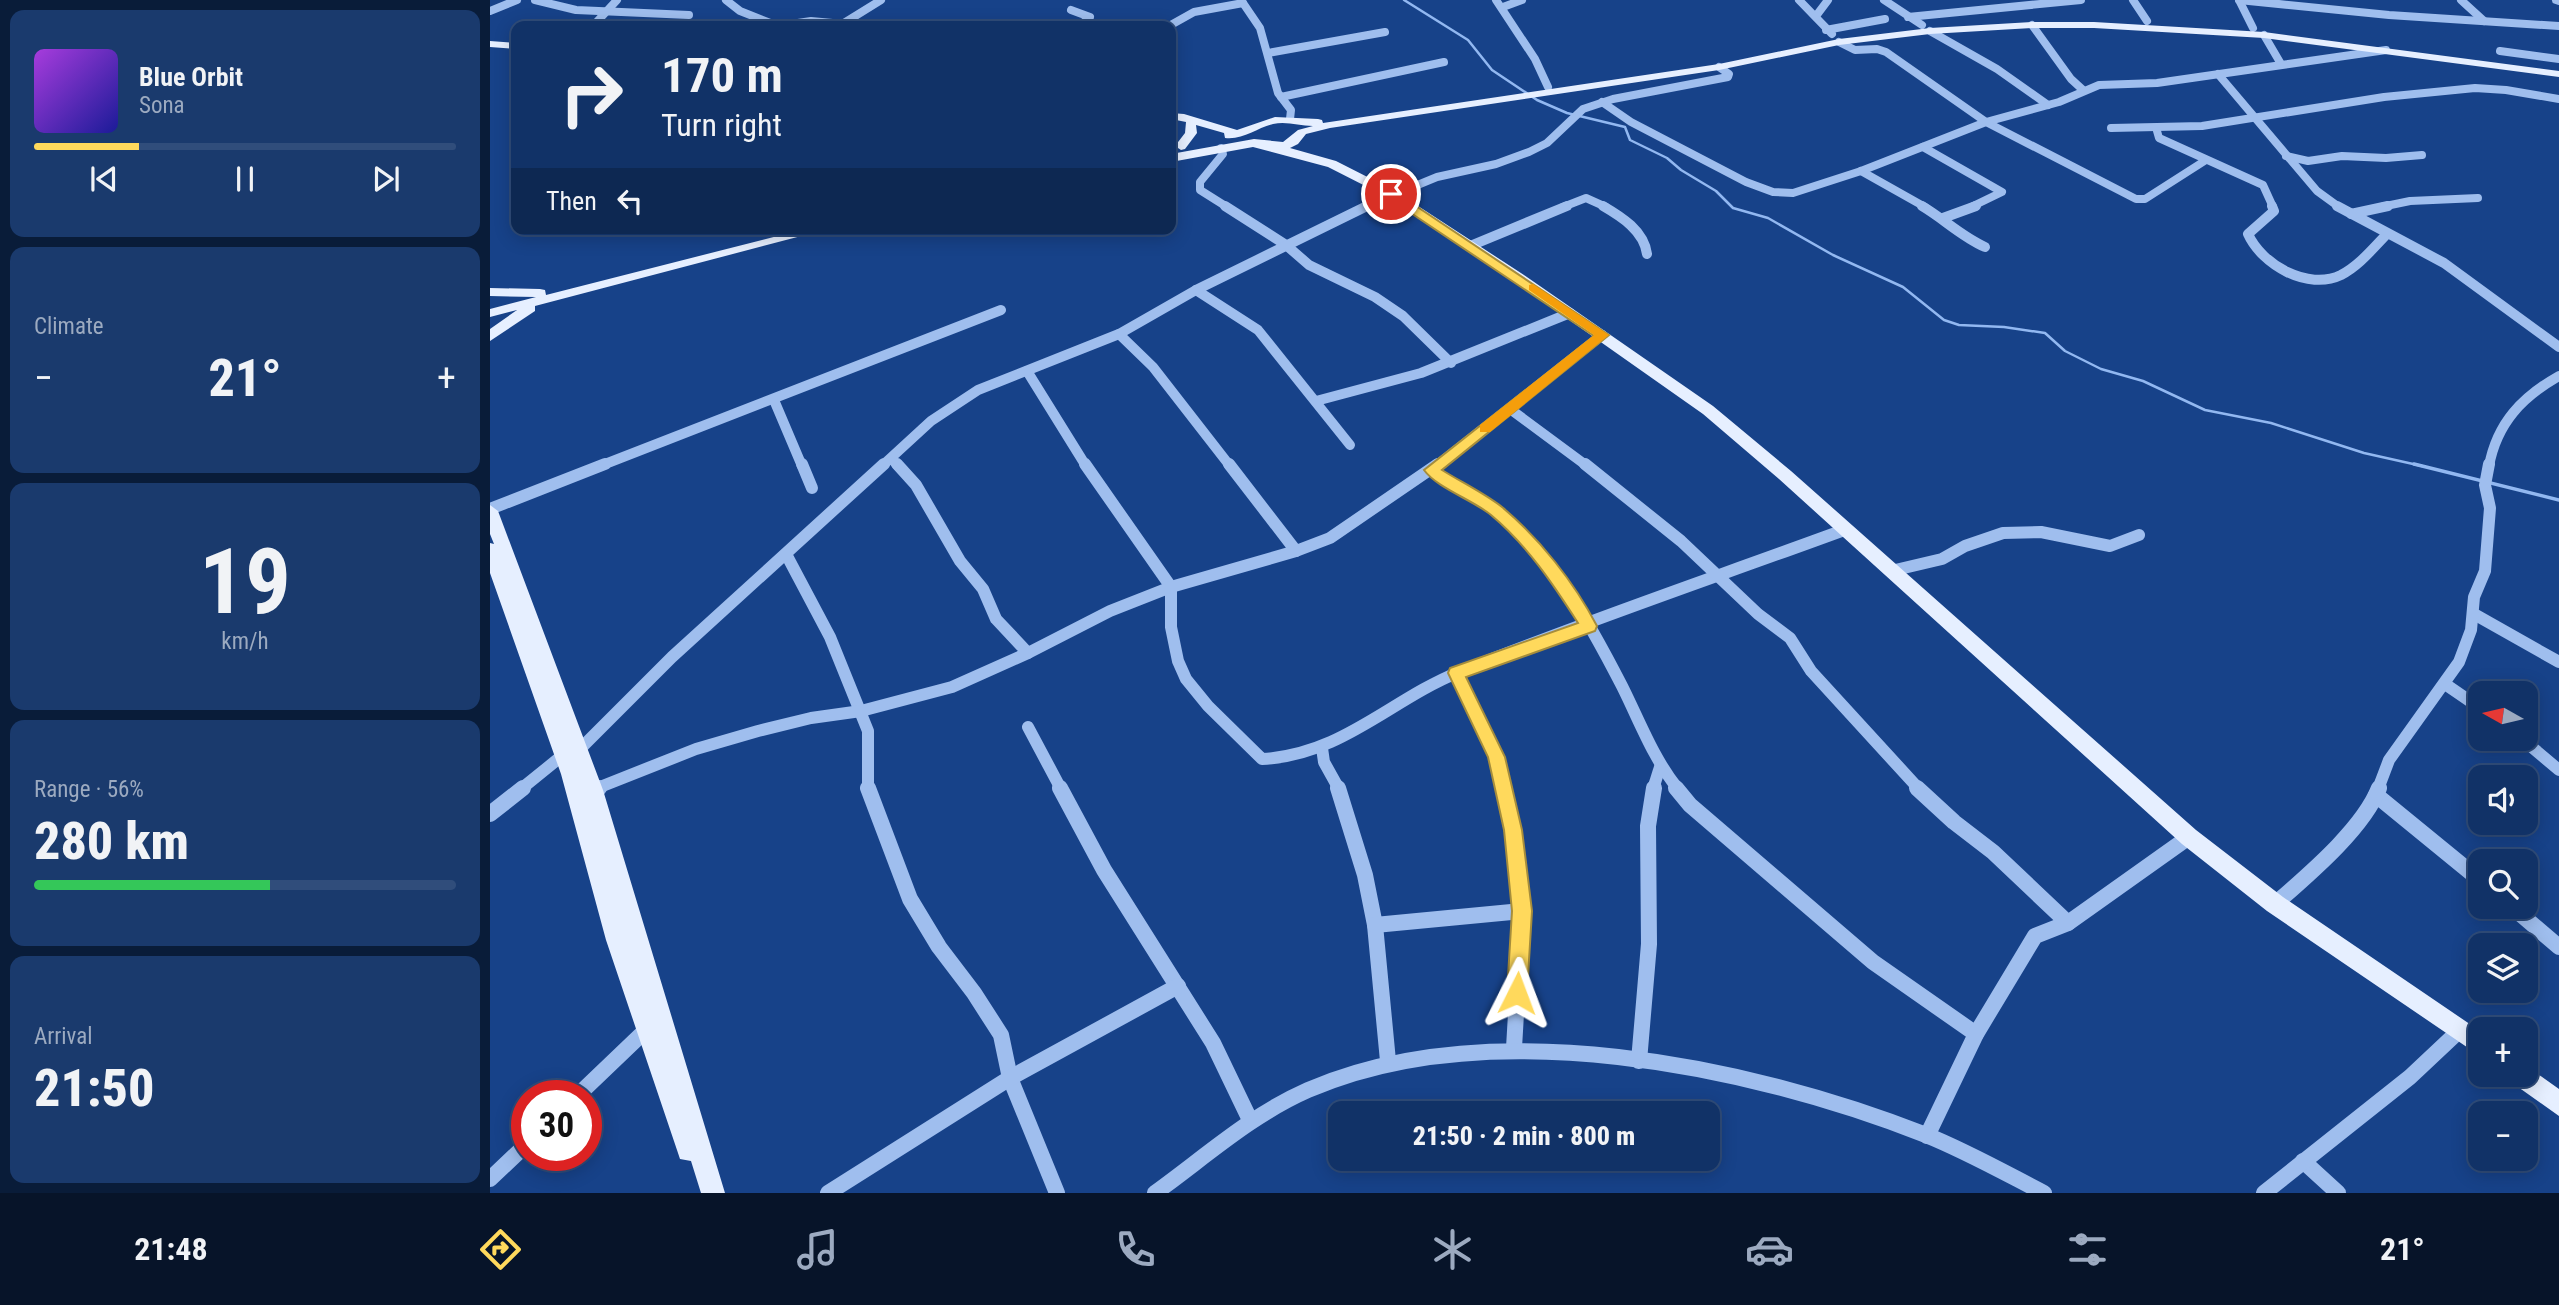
<!DOCTYPE html>
<html lang="en">
<head>
<meta charset="utf-8">
<style>
  body { margin:0; font-family:"Roboto Condensed",sans-serif; background:#1a3a6d; color:#f1f3f6; height:100vh; display:flex; flex-direction:column; font-size:26px; white-space:nowrap }
  * { box-sizing:border-box; margin:0 }
  p { font-size:23px; color:#9caac0 }
  .icon { flex:none; width:38px; height:38px; fill:none; stroke:currentColor; stroke-width:2; stroke-linecap:round; stroke-linejoin:round }
  .map { position:relative; flex:1; overflow:hidden }
  .sheet { display:flex; flex-direction:column; gap:10px; padding:10px; background:#091c39; width:490px }
  .sheet>* { flex:none }
  .hud { position:absolute; left:21px; top:21px; width:665px; height:214px; border-radius:14px; box-shadow:0 4px 18px #0003,0 0 0 2px #304d7b; background:#113267; color:#f1f3f6; overflow:hidden }
  .needle { width:46px; rotate:278deg }
  .tools { position:absolute; left:1978px; top:681px; display:grid; gap:14px }
  .tools a { display:grid; place-items:center; width:70px; height:70px; border-radius:14px; background:#113267; box-shadow:0 4px 18px #0003,0 0 0 2px #304d7b; font-size:35px }
  .speed { position:absolute; left:21px; top:1080px; display:flex; gap:14px; font-size:35px; font-weight:700; text-align:center }
  .speed>* { display:grid; place-content:center; width:91px; height:91px; border-radius:50%; background:#113267; box-shadow:0 4px 18px #0003,0 0 0 2px #304d7b; line-height:1 }
  .speed .limit { border:10px solid #d22; background:#fff; color:#111 }
  .pin { position:absolute; display:grid; place-items:center; width:60px; height:60px; color:#fff; margin:-30px; border:4px solid #fff; border-radius:50%; box-shadow:0 2px 7px #0007 }
  .me { position:absolute; width:77px; margin:-38px; rotate:3deg; stroke-linejoin:round; filter:drop-shadow(0 0 5px #0008) }
  .turn { display:flex; align-items:center; gap:24px; height:147px; padding:0 35px; font-size:32px }
  .turn .icon { width:91px; height:91px; stroke-width:2.5 }
  .turn b { display:block; font-size:49px; line-height:60px }
  .then { display:flex; align-items:center; height:66px; padding:0 35px; background:#0003; gap:14px; font-size:26px }
  .big { font-size:52px; font-weight:800; line-height:1.1 }
  .sheet .card { flex:1; display:flex; flex-direction:column; justify-content:center; gap:10px; min-width:0; padding:0 24px; border-radius:14px; background:#1a3a6d }
  .sheet .dial { align-items:center; gap:0 }
  .dial b { font-size:91px; line-height:1 }
  .song { display:flex; align-items:center; gap:21px }
  .cover { width:84px; height:84px; border-radius:10px; background:linear-gradient(135deg,hsl(280 70% 55%),hsl(240 70% 35%)) }
  .played { height:7px; border-radius:4px; background:linear-gradient(90deg,#ffd95c 25%,#304d7b 25%) }
  .keys { display:flex; justify-content:space-around; direction:ltr }
  .heat { display:flex; justify-content:space-between; align-items:center; font-size:38px; direction:ltr }
  .charge { height:10px; border-radius:5px; background:linear-gradient(90deg,#34c759 56%,#304d7b 0) }
  .trip { position:absolute; left:838px; top:1101px; width:392px; height:70px; border-radius:14px; background:#113267; box-shadow:0 4px 18px #0003,0 0 0 2px #304d7b; font-weight:800; line-height:70px; text-align:center }
  .dock { display:flex; height:112px; justify-content:space-around; align-items:center; background:#071429; color:#9caac0 }
  .dock .icon { width:49px; height:49px }
  .dock .active { color:#ffd95c }
  .dock b { font-size:32px; color:#f1f3f6 }
  main { display:flex; flex:1; min-height:0 }
  .map>svg:first-child { display:block }
</style>
</head>
<body>
<main>
<section class="sheet">
<div class="card">
<div class="song"><i class="cover"></i><div><b>Blue Orbit</b><p>Sona</p></div></div>
<div class="played"></div>
<div class="keys"><svg class="icon" aria-label="previous" viewBox="0 0 24 24"><path d="M18 5L8 12l10 7zM5 5v14"/></svg><svg class="icon" aria-label="pause" viewBox="0 0 24 24"><path d="M8 5v14M16 5v14"/></svg><svg class="icon" aria-label="next" viewBox="0 0 24 24"><path d="M6 5l10 7-10 7zM19 5v14"/></svg></div>
</div>
<div class="card"><p>Climate</p>
<div class="heat"><a>−</a><b class="big">21°</b><a>+</a></div>
</div>
<div class="card dial"><b>19</b><p>km/h</p></div>
<div class="card"><p>Range · 56%</p><b class="big">280 km</b><div class="charge"></div></div>
<div class="card"><p>Arrival</p><b class="big">21:50</b></div>
</section>
<div class="map">
<svg width="2069" height="1193" viewBox="0 0 2069 1193">
  <rect width="100%" height="100%" fill="#174289"/>
  <g fill="none" stroke-linecap="round" stroke-linejoin="round">
    <polyline stroke="#92b8f1" stroke-width="2.5" points="914,0 978,40 1002,70 1047,100 1077,113 1135,127 1140,140 1177,158 1191,170 1226,191 1243,208 1278,218 1343,255 1413,287 1454,320 1469,325 1514,327 1555,333 1575,351 1611,369 1653,381 1715,410 1781,423 1874,453 1932,466"/>
    <polyline stroke="#92b8f1" stroke-width="3.5" points="1924,464 2069,500"/>
    <g stroke="#9fbeee" stroke-width="8">
      <polyline points="45,0 86,10 199,15"/>
      <polyline points="236,0 250,11 288,26 321,21 375,26"/>
      <polyline points="751,0 770,28 788,93 801,110 800,119"/>
      <polyline points="1006,0 1045,59 1058,87"/>
      <polyline points="1309,0 1342,34"/>
      <polyline points="1394,0 1432,25"/>
      <polyline points="1643,0 1657,21"/>
      <polyline points="1749,0 1899,15 2069,26"/>
      <polyline points="1749,0 1763,28"/>
      <polyline points="1971,0 1994,21"/>
      <polyline points="2066,0 2069,1"/>
      <polyline points="1013,7 1032,0"/>
      <polyline points="581,10 600,17 589,26"/>
      <polyline points="0,11 27,0"/>
      <polyline points="1326,16 1338,0"/>
      <polyline points="1418,17 1591,0"/>
      <polyline points="354,23 391,0"/>
      <polyline points="1542,25 1581,79 1593,90"/>
      <polyline points="103,26 127,0"/>
      <polyline points="679,26 704,12 753,3"/>
      <polyline points="1336,30 1395,19"/>
      <polyline points="1440,31 1507,69 1558,105"/>
      <polyline points="1774,35 1791,64"/>
      <polyline points="1349,42 1365,50 1387,49 1396,52 1496,122 1646,199 1655,199 1716,160"/>
      <polyline points="2010,51 2069,59"/>
      <polyline points="778,53 895,32"/>
      <polyline points="1728,74 1827,191 1849,207"/>
      <polyline points="791,97 954,62"/>
      <polyline points="1112,102 1141,122 1256,182 1283,192 1303,193 1371,171 1496,122 1569,102 1609,85 1667,83 1896,50"/>
      <polyline points="1621,128 1712,126 1894,97 1985,88 2016,90 2069,99"/>
      <polyline points="1667,131 1669,138 1773,185 1783,207"/>
      <polyline points="1433,147 1512,192 1481,207"/>
      <polyline points="731,148 733,154 710,182 710,190 737,207"/>
      <polyline points="1796,156 1818,161 1852,156 1896,158 1932,155"/>
      <polyline points="1371,171 1435,207"/>
      <polyline points="874,207 947,177 1006,164 1039,152 1057,143 1093,109 1123,99 1238,77 1239,74 1229,67"/>
      <polyline points="1073,207 1096,198 1116,207"/>
      <polyline points="1891,207 1920,201 1988,198"/>
    </g>
    <g stroke="#9fbeee" stroke-width="10">
      <polyline points="735,206 796,245 819,265 885,297 913,316 961,363"/>
      <path d="M1113 206C1132 217 1154 231 1157 254"/>
      <path d="M1432 206C1454 219 1472 237 1495 247"/>
      <path d="M1782 206 1784 211 1758 234C1772 265 1818 291 1851 275 1870 265 1883 248 1897 234"/>
      <polyline points="1847,206 1954,263 2069,347"/>
      <polyline points="1861,214 1898,206"/>
      <polyline points="1453,218 1486,206"/>
      <polyline points="980,246 1077,206"/>
      <polyline points="706,290 768,330 860,445"/>
      <polyline points="629,334 663,367 740,466"/>
      <polyline points="537,371 596,466"/>
      <polyline points="284,400 312,466"/>
      <polyline points="826,401 931,373 1080,313"/>
      <polyline points="1020,409 1097,466"/>
      <polyline points="402,459 408,466"/>
      <polyline points="110,466 511,310"/>
      <polyline points="392,466 441,421 488,390 629,334 706,290 877,206"/>
      <polyline points="946,466 1112,335"/>
      <path d="M1999 466C2007 423 2032 397 2069 376"/>
    </g>
    <g stroke="#9fbeee" stroke-width="12">
      <polyline points="312,464 322,488"/>
      <polyline points="407,464 426,485 470,561 493,589 506,619 538,653"/>
      <path d="M595 464 681 587V627L688 661 696 679 718 706 772 759C852 755 900 700 969 672 1096 621 1226 577 1354 530"/>
      <polyline points="739,464 806,551"/>
      <polyline points="1095,464 1191,541 1268,614 1300,638 1321,671 1429,789"/>
      <path d="M941 470C962 483 985 495 1005 510 1062 553 1100 624 1132 686 1150 722 1163 758 1188 789"/>
      <polyline points="0,509 115,464"/>
      <polyline points="296,554 340,637 378,731 378,789"/>
      <polyline points="1401,571 1452,559 1475,546 1513,533 1551,532 1620,546 1649,535"/>
      <polyline points="1984,614 2069,662"/>
      <polyline points="966,673 1006,757 1013,789"/>
      <polyline points="1955,684 1990,708"/>
      <polyline points="538,727 571,789"/>
      <polyline points="2031,738 2069,770"/>
      <polyline points="832,748 834,762 849,789"/>
      <polyline points="87,752 182,657 394,464"/>
      <polyline points="31,789 73,755"/>
      <polyline points="105,789 206,749 268,731 321,718 371,711 462,687 538,653 620,611 681,587 806,551 840,538 948,464"/>
      <polyline points="1163,789 1170,767"/>
      <polyline points="1888,789 1899,760 1969,662 1981,630 1984,597 1995,571 2000,508 1995,485 1999,464"/>
    </g>
    <g stroke="#9fbeee" stroke-width="16">
      <polyline points="378,788 420,899 449,947 484,993 511,1035 520,1078 567,1193"/>
      <polyline points="570,788 614,870 723,1043 760,1120"/>
      <polyline points="848,788 875,875 885,925 898,1061"/>
      <polyline points="1013,788 1028,860 1032,911 1024,1048"/>
      <polyline points="1186,788 1200,805 1383,962 1486,1034"/>
      <polyline points="1427,788 1464,822 1503,852 1578,923"/>
      <polyline points="103,790 109,788"/>
      <polyline points="1886,795 1990,880"/>
      <polyline points="0,814 33,788"/>
      <path d="M1785 904C1818 875 1873 829 1889 788"/>
      <polyline points="2021,906 2069,947"/>
      <polyline points="885,925 1032,911"/>
      <polyline points="1149,1061 1159,944 1158,826 1164,788"/>
      <polyline points="87,1096 156,1030"/>
      <polyline points="1437,1136 1486,1034 1545,936 1578,923 1699,837"/>
      <polyline points="1813,1161 1848,1193"/>
      <polyline points="0,1179 37,1144"/>
      <polyline points="338,1193 520,1078 688,986"/>
      <path d="M665 1193C715 1157 761 1115 818 1090 999 1012 1258 1065 1436 1135 1476 1151 1515 1173 1554 1193"/>
      <polyline points="1774,1193 1920,1077 1970,1030"/>
    </g>
    <g fill="#e6efff" fill-rule="evenodd">
      <path d="M1542 22H1604L1774 32 2069 71V77L1774 38 1604 28H1542L1440 34 1349 45 1229 70 840 128 816 134 808 144 800 148 846 161 905 191 1034 275 1223 406 1301 471 1706 830 1793 897 1990 1031V1056L1777 911 1692 844 1289 479 1213 414 1024 281 897 197 838 167 763 147 681 162V154L764 139 793 142 808 130 823 126C809 126 797 121 783 124 766 128 754 140 735 138L734 133 706 125 707 133 695 149 691 150 685 146 695 133 696 122 681 119V113L694 114 747 130 785 117 828 119 832 120 833 123 1229 64 1349 39 1440 28Z"/>
      <polygon points="0,41 26,43 26,49 0,47"/>
      <polygon points="315,229 338,229 45,306 45,311 0,341 0,329 27,310 0,317 0,309 46,297 0,296 0,288 50,289 55,290 56,295"/>
      <polygon points="0,505 8,511 113,790 235,1193 211,1193 201,1161 190,1159 187,1150 116,940 71,774 0,573 0,543 4,544 0,534"/>
      <polygon points="2035,1065 2069,1089 2069,1116 2021,1082 2018,1074 2035,1074"/>
    </g>
  </g>
  <path fill="#ffd95c" stroke="#a68d3c" stroke-width="2" d="M897 192H905L1119 335 952 470C971 482 994 493 1012 507 1050 539 1084 582 1107 626L1105 631 976 677 1015 757 1032 830 1042 911 1037 993 1034 1000 1027 1003 1020 1000 1017 993 1022 911 1014 830 998 757 958 673 960 668 1088 623C1063 584 1037 545 1001 515 983 500 947 488 934 470L1104 336 897 197Z"/>
  <polygon fill="#f59e0b" points="1043,284 1119,335 1000,432 990,432 990,425 1104,335 1039,290 1039,285"/>
</svg>
<div class="tools">
<a><svg class="needle" viewBox="-14 -14 28 28"><path d="M0-13l5 13h-10z" fill="#e53935"/><path d="M0 13l5-13h-10z" fill="#9caac0"/></svg></a>
<a><svg class="icon" aria-label="sound" viewBox="0 0 24 24"><path d="M4 9h4l5-4v14l-5-4H4zM17 9q2 3 0 6"/></svg></a>
<a><svg class="icon" aria-label="search" viewBox="0 0 24 24"><circle cx="10" cy="10" r="6"/><path d="M15 15l6 6"/></svg></a>
<a><svg class="icon" aria-label="layers" viewBox="0 0 24 24"><path d="M12 4l9 5-9 5-9-5zM3 14l9 5 9-5"/></svg></a>
<a>+</a>
<a>−</a>
</div>
<div class="speed"><div class="limit">30</div></div>
<div class="pin" style="left:901px;top:194px;background:#d93025"><svg class="icon" aria-label="arrive" viewBox="0 0 24 24"><path d="M6 21V4h12l-3 4 3 4H6"/></svg></div>
<svg class="me" style="left:1027px;top:993px" viewBox="-20 -20 40 40"><path d="M0-17L14 15 0 8-14 15z" fill="#ffd95c" stroke="#fff" stroke-width="4"/></svg>
<div class="trip">21:50 · 2 min · 800 m</div>
<div class="hud">
<div class="turn"><svg class="icon" aria-label="right" viewBox="0 0 24 24"><path d="M7 20v-9h11M14 6l5 5-5 5"/></svg><div><b>170 m</b>Turn right</div></div>
<div class="then">Then<svg class="icon" aria-label="left" viewBox="0 0 24 24"><path d="M17 20v-9H6M10 6l-5 5 5 5"/></svg></div>
</div>
</div>
</main>
<nav class="dock">
<b>21:48</b>
<svg class="icon active" aria-label="directions" viewBox="0 0 24 24"><path d="M12 3l9 9-9 9-9-9zM9 14v-3h6M13 9l2 2-2 2"/></svg>
<svg class="icon" aria-label="music" viewBox="0 0 24 24"><path d="M9 18V5l10-2v13"/><circle cx="6" cy="18" r="3"/><circle cx="16" cy="16" r="3"/></svg>
<svg class="icon" aria-label="phone" viewBox="0 0 24 24"><path d="M5 4h4l2 5-3 2q2 4 5 5l2-3 5 2v4C11 20 4 13 5 4z"/></svg>
<svg class="icon" aria-label="climate" viewBox="0 0 24 24"><path d="M12 3v18M4 7l16 10M4 17L20 7"/></svg>
<svg class="icon" aria-label="car" viewBox="0 0 24 24"><path d="M5 17H2v-5l4-1 3-4h7l3 4 3 1v5h-3M9 17h6M6 11h13"/><circle cx="7" cy="17" r="2"/><circle cx="17" cy="17" r="2"/></svg>
<svg class="icon" aria-label="filters" viewBox="0 0 24 24"><path d="M4 7h16M4 17h16"/><circle cx="9" cy="7" r="2"/><circle cx="15" cy="17" r="2"/></svg>
<b>21°</b>
</nav>
</body>
</html>
